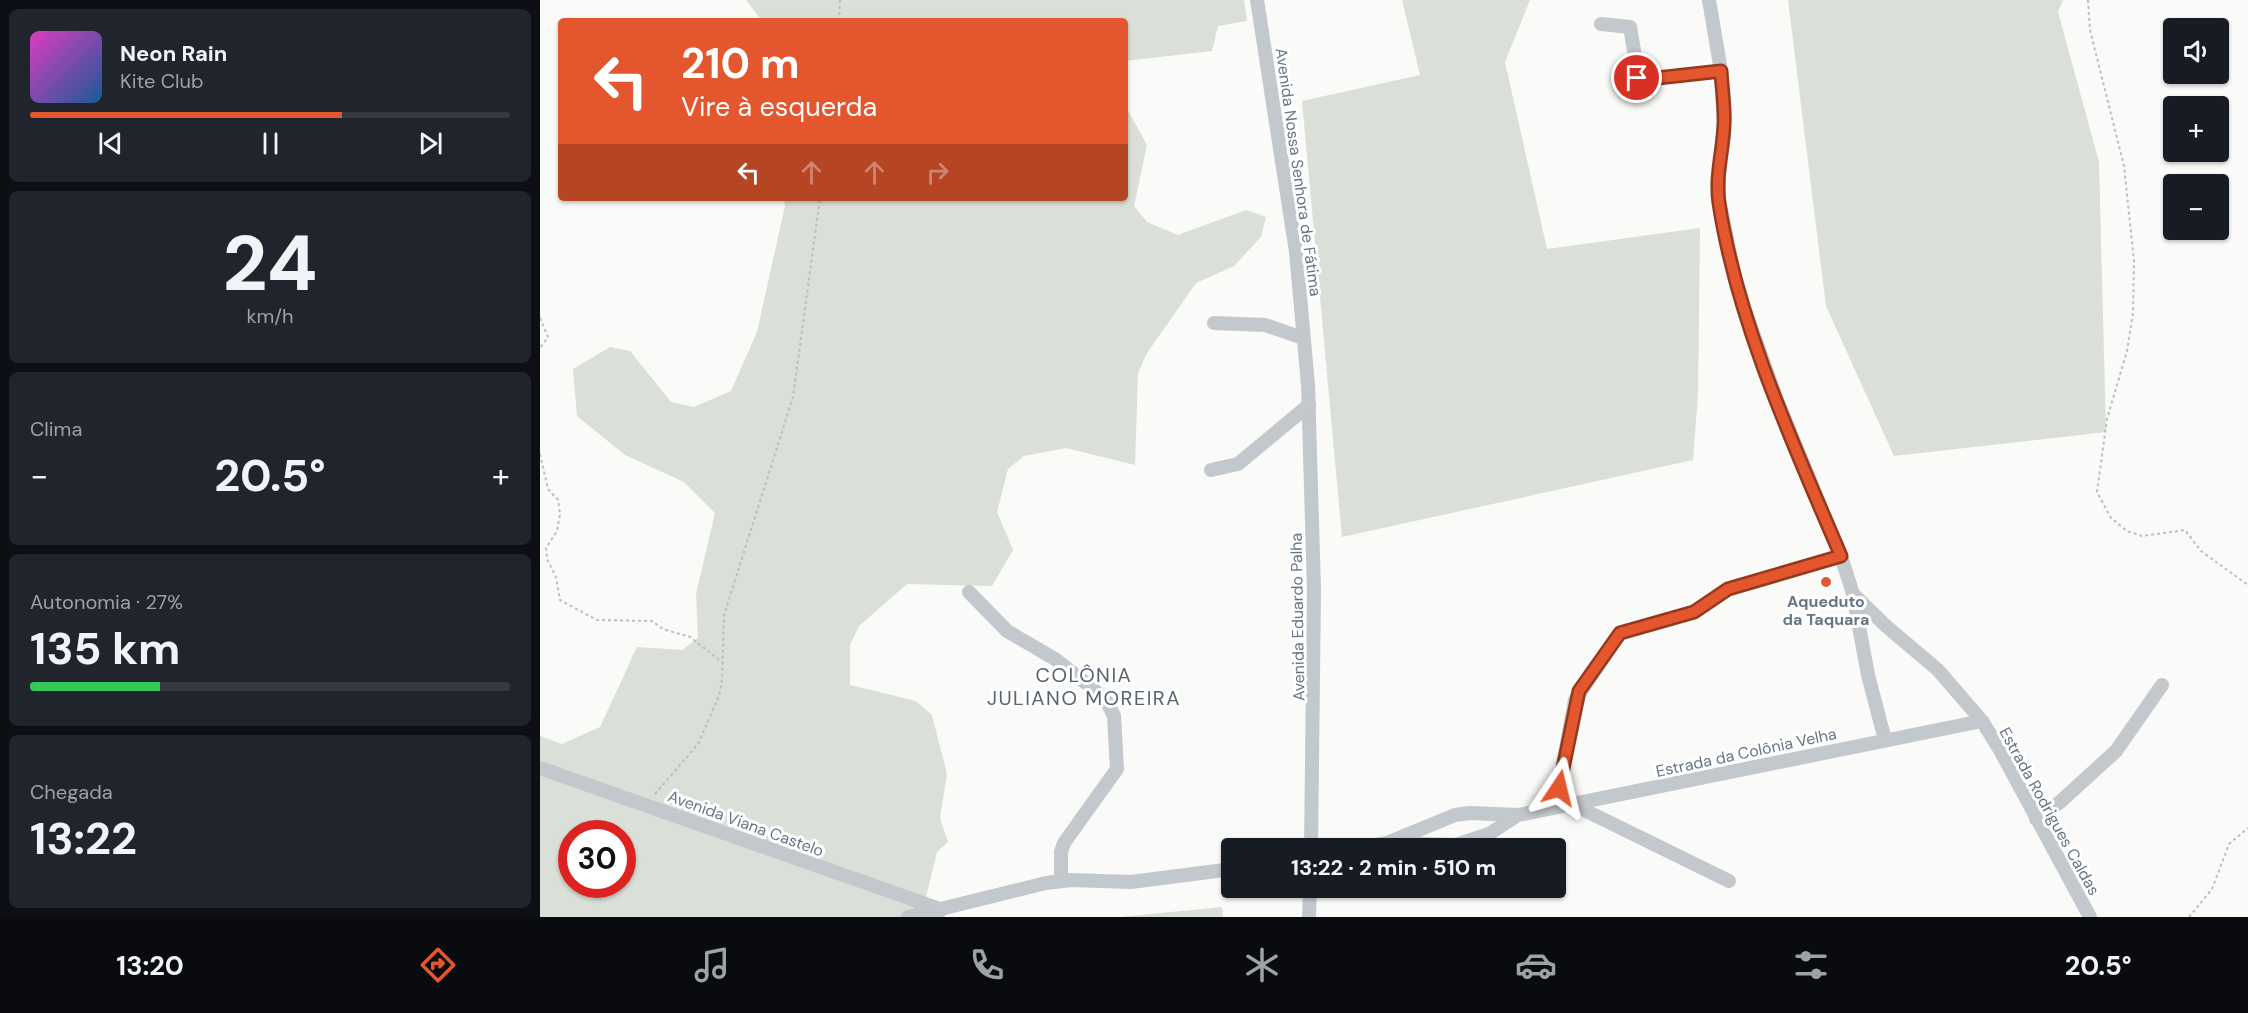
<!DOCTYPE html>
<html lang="pt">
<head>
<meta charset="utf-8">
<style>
  body { margin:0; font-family:"DM Sans",sans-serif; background:#20242c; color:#f1f3f6; height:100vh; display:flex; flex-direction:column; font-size:22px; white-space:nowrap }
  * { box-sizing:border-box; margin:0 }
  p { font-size:20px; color:#9ea1a6 }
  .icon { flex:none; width:33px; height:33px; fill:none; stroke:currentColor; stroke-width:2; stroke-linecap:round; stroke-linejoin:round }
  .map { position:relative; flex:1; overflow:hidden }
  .side { display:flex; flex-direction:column; gap:9px; padding:9px; background:#0d0f14; width:540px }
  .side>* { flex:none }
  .banner { position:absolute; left:18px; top:18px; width:570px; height:183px; border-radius:6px; box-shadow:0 2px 4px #0004; background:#e4572e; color:#fff; overflow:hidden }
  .tools { position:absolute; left:1623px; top:18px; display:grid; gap:12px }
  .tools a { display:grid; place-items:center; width:66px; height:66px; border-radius:6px; background:#171b24; box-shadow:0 2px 4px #0004; font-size:30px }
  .speed { position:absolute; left:18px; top:820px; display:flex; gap:12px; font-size:30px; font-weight:700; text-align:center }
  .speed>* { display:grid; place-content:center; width:78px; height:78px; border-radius:50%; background:#171b24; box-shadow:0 2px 4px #0004; line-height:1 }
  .speed .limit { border:9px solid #d22; background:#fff; color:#111 }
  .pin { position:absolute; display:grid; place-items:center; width:51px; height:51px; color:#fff; margin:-26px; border:3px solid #fff; border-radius:50%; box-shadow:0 2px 6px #0007 }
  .me { position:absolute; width:66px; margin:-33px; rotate:10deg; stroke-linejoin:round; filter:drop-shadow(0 0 4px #0008) }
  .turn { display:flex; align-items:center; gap:21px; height:126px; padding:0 24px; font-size:27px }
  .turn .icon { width:78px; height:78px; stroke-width:2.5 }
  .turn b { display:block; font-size:42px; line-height:51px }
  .lanes { display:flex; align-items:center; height:57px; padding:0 24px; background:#0003; justify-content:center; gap:30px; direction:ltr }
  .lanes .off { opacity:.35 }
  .big { font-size:45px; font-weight:700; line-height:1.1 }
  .side .tile { flex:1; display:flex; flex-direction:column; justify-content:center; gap:9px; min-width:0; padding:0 21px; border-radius:9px; background:#20242c }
  .side .dial { align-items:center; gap:0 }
  .dial b { font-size:78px; line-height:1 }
  .song { display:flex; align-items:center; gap:18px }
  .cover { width:72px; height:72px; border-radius:9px; background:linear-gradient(135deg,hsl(310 70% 55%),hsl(210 70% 35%)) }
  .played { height:6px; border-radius:3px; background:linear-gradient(90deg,#e4572e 65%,#363941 65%) }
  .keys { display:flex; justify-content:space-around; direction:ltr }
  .heat { display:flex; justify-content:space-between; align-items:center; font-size:33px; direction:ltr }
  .charge { height:9px; border-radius:4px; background:linear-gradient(90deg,#34c759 27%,#363941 0) }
  .trip { position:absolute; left:681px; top:838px; width:345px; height:60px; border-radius:6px; background:#171b24; box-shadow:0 2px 4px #0004; font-weight:700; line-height:60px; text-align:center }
  .tabs { display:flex; height:96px; justify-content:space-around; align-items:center; background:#090b0e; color:#9ea1a6 }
  .tabs .icon { width:42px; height:42px }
  .tabs .current { color:#e4572e }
  .tabs b { font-size:27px; color:#f1f3f6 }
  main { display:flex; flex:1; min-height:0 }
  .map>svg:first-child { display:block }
</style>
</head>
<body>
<main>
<section class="side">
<div class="tile">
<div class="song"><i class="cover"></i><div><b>Neon Rain</b><p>Kite Club</p></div></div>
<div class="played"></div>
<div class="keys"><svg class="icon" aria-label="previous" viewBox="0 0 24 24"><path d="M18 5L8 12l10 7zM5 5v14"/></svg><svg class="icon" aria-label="pause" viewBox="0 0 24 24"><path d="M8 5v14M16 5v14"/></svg><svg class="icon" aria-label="next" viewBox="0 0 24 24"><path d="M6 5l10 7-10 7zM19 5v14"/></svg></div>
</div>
<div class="tile dial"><b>24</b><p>km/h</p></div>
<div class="tile"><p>Clima</p>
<div class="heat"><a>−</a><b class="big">20.5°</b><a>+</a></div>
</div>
<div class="tile"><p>Autonomia · 27%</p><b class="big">135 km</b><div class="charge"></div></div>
<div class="tile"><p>Chegada</p><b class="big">13:22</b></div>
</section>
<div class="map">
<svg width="1708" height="917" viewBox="0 0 1708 917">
  <rect width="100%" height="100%" fill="#fafaf8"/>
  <g fill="#dadfd7" fill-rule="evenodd">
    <polygon points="206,0 704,0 707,21 678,26 672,51 585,61 585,21 222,21"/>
    <polygon points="862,0 990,0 965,62 1007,249 1160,228 1158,395 1153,460 802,537 762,101 880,75"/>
    <polygon points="1248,0 1523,0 1518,12 1559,162 1566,432 1354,456 1286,306"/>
    <path d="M585 105 607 145 594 206 607 222 638 235 706 210 726 217 721 237 694 266 656 283 607 353 598 373 595 465 526 448 484 456 468 469 457 512 473 550 452 586 367 584 319 626 310 645V685L376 701 392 715 407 774 400 818 408 842 397 852 381 917H0V736L22 744 60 727 97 647 142 650 158 638 156 594 175 513 144 482 85 455 37 416 33 369 70 347 90 351 131 402 154 407 191 391 217 332 245 206 243 198H585ZM32 834H82V885H32Z"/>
    <polygon points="682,907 683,917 580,917"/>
  </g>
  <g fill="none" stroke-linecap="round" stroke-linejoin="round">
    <g stroke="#bbbfc2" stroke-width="2" stroke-dasharray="3 3" stroke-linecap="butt">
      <polyline points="1548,0 1550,30 1584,166 1594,261 1593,313 1587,351 1567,419 1557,492 1571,518 1587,531 1602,536 1645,530 1661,551 1708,585"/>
      <polyline points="299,21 300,0"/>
      <polyline points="0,318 8,337 0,348"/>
      <polyline points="0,454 8,489 18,500 20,514 17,531 6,548 7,559 16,577 20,600 57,620 112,621 123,629 150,637 182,662"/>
      <polyline points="115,794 158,744 179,696 182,680 184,615 253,397 280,198"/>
      <polyline points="1649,917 1672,889 1689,844 1708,828"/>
    </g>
    <g stroke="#c3c8cc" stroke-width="14">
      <polyline points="717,0 756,252 768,385 774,590 771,849"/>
      <polyline points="1169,0 1181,71 1184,124 1179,173 1179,200 1197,288 1237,400 1301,556 1313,594 1346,626 1398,670 1442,721 1460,750 1550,917"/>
      <polyline points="1061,24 1090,27 1099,80 1181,71"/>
      <polyline points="674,323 725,325 763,338"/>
      <polyline points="671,470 698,464 769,405"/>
      <polyline points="429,592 467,631 515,659 551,687 567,702 574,716 577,769 524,843 521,852 521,881"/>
      <polyline points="1313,594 1328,675 1345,740"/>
      <polyline points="0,768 400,909 397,917"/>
      <polyline points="1034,805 1189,881"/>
      <polyline points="1015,807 1035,700 1080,633 1154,612 1188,589 1301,556"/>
      <polyline points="1496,819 1520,802 1576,751 1622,685"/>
      <polyline points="847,843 915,815 930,813 978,815 1442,721"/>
      <polyline points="813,849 847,843 916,845 949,834 978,815"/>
      <polyline points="368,917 506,883 531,880 591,882 692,869"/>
      <polyline points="769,917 770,888"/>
    </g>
  </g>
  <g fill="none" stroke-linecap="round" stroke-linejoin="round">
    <defs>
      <path id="route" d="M1019 788 1039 691 1080 633 1154 612 1188 589 1301 556C1254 446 1197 322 1179 203 1175 177 1183 151 1184 125 1185 107 1182 89 1181 71L1099 80 1097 78"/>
    </defs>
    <use href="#route" stroke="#94391e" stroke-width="15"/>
    <use href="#route" stroke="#e4572e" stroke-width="10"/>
  </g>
  <circle fill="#e4572e" stroke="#fff" stroke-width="2" cx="1286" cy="582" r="6"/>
  <g text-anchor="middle" stroke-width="6" stroke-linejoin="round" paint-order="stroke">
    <g font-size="16" fill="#657683" stroke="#fff">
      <text transform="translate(759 172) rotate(82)" y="6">Avenida Nossa Senhora de Fátima</text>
      <text transform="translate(757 617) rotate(-91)" y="6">Avenida Eduardo Palha</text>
      <text transform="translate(1206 752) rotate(-12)" y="6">Estrada da Colônia Velha</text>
      <text transform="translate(1510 811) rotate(61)" y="6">Estrada Rodrigues Caldas</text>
      <text transform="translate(206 823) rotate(20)" y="6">Avenida Viana Castelo</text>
    </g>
    <g font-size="16" font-weight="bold" fill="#657683" stroke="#fff">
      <text x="1286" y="607">Aqueduto<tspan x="1286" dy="18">da Taquara</tspan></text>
    </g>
    <g font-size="20" letter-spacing="1.5" fill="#57646e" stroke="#fff">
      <text x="544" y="682">COLÔNIA<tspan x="544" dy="23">JULIANO MOREIRA</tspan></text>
    </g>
  </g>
</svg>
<div class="tools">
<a><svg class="icon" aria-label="sound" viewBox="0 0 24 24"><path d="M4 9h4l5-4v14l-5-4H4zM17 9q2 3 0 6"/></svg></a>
<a>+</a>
<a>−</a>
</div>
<div class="speed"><div class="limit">30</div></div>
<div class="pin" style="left:1097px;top:78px;background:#d93025"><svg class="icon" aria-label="arrive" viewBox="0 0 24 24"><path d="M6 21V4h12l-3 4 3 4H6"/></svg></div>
<svg class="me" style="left:1019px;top:788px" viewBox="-20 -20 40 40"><path d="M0-17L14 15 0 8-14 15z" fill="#e4572e" stroke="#fff" stroke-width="4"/></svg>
<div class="trip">13:22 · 2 min · 510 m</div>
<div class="banner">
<div class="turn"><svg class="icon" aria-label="left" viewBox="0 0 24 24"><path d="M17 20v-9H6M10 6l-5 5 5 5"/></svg><div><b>210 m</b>Vire à esquerda</div></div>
<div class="lanes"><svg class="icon" aria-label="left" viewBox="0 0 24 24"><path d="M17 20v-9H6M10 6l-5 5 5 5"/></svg><svg class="icon off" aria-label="ahead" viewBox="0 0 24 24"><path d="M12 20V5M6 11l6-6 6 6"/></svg><svg class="icon off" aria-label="ahead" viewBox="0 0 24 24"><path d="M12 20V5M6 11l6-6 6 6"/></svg><svg class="icon off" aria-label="right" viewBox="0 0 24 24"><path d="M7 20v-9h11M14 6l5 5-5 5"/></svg></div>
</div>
</div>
</main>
<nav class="tabs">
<b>13:20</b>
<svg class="icon current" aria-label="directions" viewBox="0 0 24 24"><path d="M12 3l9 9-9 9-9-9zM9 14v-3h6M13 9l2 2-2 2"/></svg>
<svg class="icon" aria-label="music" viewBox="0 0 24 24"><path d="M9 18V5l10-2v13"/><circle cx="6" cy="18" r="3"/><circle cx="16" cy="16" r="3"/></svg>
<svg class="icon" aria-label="phone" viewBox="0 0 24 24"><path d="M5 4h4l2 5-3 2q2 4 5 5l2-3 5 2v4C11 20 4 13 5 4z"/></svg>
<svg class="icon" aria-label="climate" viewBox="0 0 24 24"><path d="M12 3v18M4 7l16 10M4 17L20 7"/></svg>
<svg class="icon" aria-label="car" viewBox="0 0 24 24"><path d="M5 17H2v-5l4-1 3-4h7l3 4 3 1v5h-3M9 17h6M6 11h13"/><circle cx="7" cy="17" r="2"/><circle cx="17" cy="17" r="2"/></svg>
<svg class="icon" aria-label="filters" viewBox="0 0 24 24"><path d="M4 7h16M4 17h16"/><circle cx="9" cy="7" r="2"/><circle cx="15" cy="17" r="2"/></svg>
<b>20.5°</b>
</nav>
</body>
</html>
